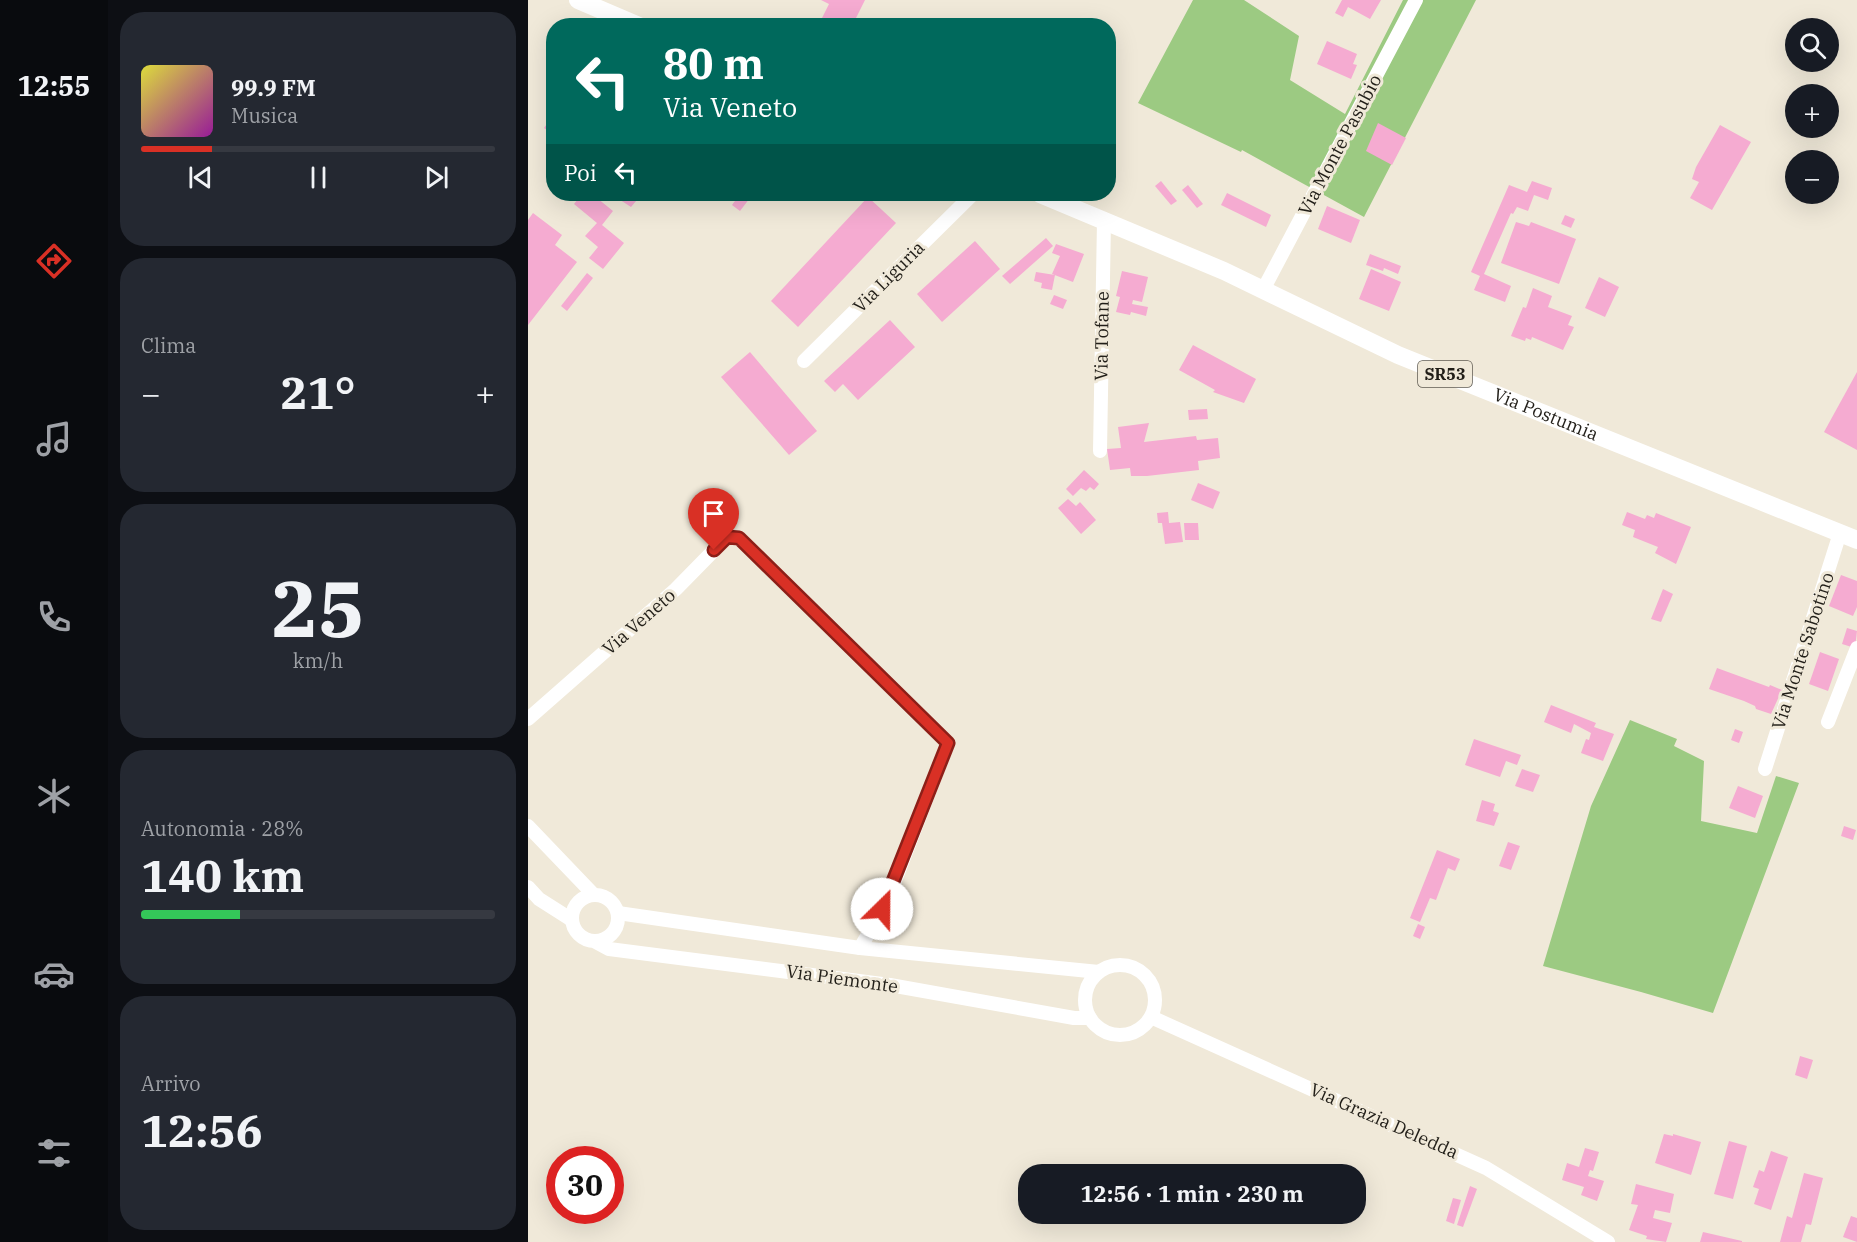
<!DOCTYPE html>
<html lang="it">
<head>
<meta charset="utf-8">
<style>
  body { margin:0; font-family:"IBM Plex Serif",serif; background:#242831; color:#f1f3f6; height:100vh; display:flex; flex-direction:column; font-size:22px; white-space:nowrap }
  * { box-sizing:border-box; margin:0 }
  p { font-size:20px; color:#9ea1a6 }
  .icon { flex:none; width:33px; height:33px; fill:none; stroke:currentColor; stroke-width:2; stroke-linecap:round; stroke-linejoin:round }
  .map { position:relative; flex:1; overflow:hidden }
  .sheet { display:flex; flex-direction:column; gap:12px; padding:12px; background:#0d0f14; width:420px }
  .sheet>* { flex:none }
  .hud { position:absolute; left:18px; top:18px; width:570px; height:183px; border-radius:24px; box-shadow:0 6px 24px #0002; background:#00695c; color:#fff; overflow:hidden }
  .controls { position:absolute; left:1257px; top:18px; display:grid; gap:12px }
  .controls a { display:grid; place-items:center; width:54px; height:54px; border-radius:50%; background:#171b24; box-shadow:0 6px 24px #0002; font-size:30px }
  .speed { position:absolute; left:18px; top:1146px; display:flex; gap:12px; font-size:30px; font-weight:700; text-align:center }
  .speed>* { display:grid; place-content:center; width:78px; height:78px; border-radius:50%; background:#171b24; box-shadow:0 6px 24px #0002; line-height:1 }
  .speed .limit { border:9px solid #d22; background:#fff; color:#111 }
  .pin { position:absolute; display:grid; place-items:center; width:51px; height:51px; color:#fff; margin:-62px -26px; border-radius:50% 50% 50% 0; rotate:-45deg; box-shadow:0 0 6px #0007 }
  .pin .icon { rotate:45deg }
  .me { position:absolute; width:66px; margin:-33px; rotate:23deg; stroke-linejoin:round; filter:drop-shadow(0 0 4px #0008) }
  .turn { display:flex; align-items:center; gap:21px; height:126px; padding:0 18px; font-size:27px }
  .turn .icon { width:78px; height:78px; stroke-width:2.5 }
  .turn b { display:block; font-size:42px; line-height:51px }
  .then { display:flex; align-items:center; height:57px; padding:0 18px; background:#0003; gap:12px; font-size:22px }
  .big { font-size:45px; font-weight:700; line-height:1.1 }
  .sheet .tile { flex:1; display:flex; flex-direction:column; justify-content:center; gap:9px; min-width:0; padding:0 21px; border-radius:24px; background:#242831 }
  .sheet .dial { align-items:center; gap:0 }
  .dial b { font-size:78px; line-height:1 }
  .song { display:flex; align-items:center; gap:18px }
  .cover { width:72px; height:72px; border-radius:9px; background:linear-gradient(135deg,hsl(60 70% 55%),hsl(300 70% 35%)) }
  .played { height:6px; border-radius:3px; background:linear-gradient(90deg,#d93025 20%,#363941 20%) }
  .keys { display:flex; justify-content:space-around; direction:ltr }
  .heat { display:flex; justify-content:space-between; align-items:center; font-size:33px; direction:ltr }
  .charge { height:9px; border-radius:4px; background:linear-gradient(90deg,#34c759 28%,#363941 0) }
  .trip { position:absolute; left:490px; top:1164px; width:348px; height:60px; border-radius:24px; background:#171b24; box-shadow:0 6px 24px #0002; font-weight:700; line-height:60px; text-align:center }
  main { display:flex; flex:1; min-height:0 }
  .tab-bar { display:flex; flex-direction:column; width:108px; justify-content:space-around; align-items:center; background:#090b0e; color:#9ea1a6 }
  .tab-bar .icon { width:42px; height:42px }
  .tab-bar .current { color:#d93025 }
  .tab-bar b { font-size:27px; color:#f1f3f6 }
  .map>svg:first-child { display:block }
</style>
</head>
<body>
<main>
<nav class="tab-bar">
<b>12:55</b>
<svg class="icon current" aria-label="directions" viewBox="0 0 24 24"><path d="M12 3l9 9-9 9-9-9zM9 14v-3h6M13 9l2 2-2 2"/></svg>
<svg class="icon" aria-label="music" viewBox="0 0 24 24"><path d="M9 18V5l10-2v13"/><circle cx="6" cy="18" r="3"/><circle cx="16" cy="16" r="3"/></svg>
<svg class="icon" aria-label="phone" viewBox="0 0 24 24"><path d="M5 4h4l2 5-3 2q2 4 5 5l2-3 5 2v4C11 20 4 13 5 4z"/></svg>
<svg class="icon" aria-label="climate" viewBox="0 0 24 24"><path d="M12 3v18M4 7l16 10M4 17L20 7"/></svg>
<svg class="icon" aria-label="car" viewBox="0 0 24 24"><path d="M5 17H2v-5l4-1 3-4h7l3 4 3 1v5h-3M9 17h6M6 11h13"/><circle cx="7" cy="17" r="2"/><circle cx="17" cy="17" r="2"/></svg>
<svg class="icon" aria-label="filters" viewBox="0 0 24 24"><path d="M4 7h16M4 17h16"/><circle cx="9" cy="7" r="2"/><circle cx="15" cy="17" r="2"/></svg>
</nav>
<section class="sheet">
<div class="tile">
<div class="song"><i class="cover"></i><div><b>99.9 FM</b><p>Musica</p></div></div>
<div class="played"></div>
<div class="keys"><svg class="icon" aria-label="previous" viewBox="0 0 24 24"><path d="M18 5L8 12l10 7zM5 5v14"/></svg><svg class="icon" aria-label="pause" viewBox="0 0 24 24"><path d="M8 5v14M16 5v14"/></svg><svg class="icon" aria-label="next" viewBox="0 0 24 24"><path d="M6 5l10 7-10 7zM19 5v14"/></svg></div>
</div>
<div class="tile"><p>Clima</p>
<div class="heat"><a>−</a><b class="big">21°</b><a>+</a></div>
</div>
<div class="tile dial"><b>25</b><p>km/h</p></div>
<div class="tile"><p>Autonomia · 28%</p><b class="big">140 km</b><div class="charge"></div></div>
<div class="tile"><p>Arrivo</p><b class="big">12:56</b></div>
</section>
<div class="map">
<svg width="1329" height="1242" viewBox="0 0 1329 1242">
  <rect width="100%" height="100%" fill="#f0e9d9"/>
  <g fill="#9cca82">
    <polygon points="665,0 716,0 771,36 762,80 817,114 875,0 948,0 836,217 714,150 713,152 610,103"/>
    <polygon points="1102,720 1149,739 1146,746 1176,761 1173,821 1229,833 1248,776 1271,783 1185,1013 1113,992 1015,966 1063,806"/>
  </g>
  <g fill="#f5abd1">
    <polygon points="293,0 337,0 324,26 290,26 301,4"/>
    <polygon points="814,0 853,0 842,19 820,7 815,17 807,13"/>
    <polygon points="799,41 829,54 825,64 829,65 823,79 789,64"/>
    <polygon points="24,117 26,118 26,135 16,128"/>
    <polygon points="850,123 878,138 864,165 838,151"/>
    <polygon points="1192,125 1223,142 1184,210 1162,198 1171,182 1164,179 1168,167"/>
    <polygon points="633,181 649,201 643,205 627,186"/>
    <polygon points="1004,181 1024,188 1020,200 1006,195 1000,211 989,207 985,214 983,213 956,274 983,286 977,302 946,290 952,276 943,272 981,185 999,192"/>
    <polygon points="660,185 675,204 669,208 654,190"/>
    <polygon points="699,193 743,215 738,227 693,205"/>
    <polygon points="54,194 64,194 85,211 74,225 96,243 75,269 61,258 70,247 57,236 69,223 46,204"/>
    <polygon points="83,194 114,194 103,207"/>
    <polygon points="212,194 225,194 212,211 204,205"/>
    <polygon points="340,197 368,223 270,327 243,301"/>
    <polygon points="799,206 832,220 823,243 790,229"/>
    <polygon points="5,213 34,235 27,245 49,262 0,325 0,220"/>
    <polygon points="1037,215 1047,219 1043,228 1033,224"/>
    <polygon points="988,222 1001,226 1003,222 1048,239 1031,284 973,263"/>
    <polygon points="518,238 525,246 482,284 474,276"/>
    <polygon points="447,241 472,269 414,322 389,294"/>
    <polygon points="528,244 556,254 545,282 524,274 532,256 524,253"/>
    <polygon points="842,254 873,266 870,274 856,268 855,271 838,265"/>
    <polygon points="843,269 873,282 861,311 831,299"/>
    <polygon points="594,271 620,277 614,302 605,300 604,304 620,307 618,316 603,312 602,315 588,312 592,297 588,296"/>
    <polygon points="508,272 527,275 524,290 513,288 514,283 506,281"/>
    <polygon points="59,273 65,278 39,311 33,306"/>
    <polygon points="1071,277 1091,287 1077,317 1057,308"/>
    <polygon points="1005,288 1024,296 1020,307 1044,316 1040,325 1046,327 1035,350 1004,337 1003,340 998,338 997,341 983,336 995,307 998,308"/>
    <polygon points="526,295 539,300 535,309 522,304"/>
    <polygon points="362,320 387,347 330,400 315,384 307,392 296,381"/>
    <polygon points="665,345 728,379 716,403 685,392 687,390 651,370"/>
    <polygon points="222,352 289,431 261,455 193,377"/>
    <polygon points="1329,372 1329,450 1296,432"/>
    <polygon points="679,409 680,419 661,420 660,410"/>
    <polygon points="621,423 616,442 668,436 669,440 690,438 692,458 670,461 671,470 619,476 603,476 602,468 582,470 579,449 593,448 590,427"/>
    <polygon points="556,470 571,484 566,490 562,487 558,491 553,488 545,496 538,489"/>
    <polygon points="670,483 692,492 685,509 663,500"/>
    <polygon points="540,499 548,506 552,502 568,520 553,534 530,508"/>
    <polygon points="640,512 641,523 652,522 655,542 637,544 634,523 630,523 629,513"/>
    <polygon points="1099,512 1117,519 1119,515 1126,518 1128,513 1163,527 1148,564 1127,553 1130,547 1105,537 1107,530 1094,525"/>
    <polygon points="656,523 670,523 671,540 657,540"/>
    <polygon points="1313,575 1329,581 1329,607 1325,616 1301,606"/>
    <polygon points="1135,589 1145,594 1133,622 1123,619"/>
    <polygon points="1319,628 1329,631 1327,648 1314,644"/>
    <polygon points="1292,652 1311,659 1300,691 1281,684"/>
    <polygon points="1189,668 1241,687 1242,685 1254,690 1243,714 1228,709 1227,706 1216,701 1181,689"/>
    <polygon points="1023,705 1068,723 1066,727 1086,734 1075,761 1053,753 1058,739 1061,740 1063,733 1046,724 1043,733 1016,722"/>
    <polygon points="1207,729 1215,732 1211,743 1203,740"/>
    <polygon points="946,739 993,755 989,765 978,761 972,777 937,765"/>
    <polygon points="994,769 1012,775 1005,792 987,786"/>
    <polygon points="1210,786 1235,796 1227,818 1201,808"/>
    <polygon points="954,800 967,804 965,811 971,813 966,826 948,821"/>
    <polygon points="1316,826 1328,830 1325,840 1313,836"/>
    <polygon points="980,842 992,846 983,870 971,866"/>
    <polygon points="909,850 932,859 927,871 920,868 908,900 902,898 892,922 882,918"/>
    <polygon points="890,924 897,927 892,939 885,936"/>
    <polygon points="1272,1056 1285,1060 1279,1079 1267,1075"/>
    <polygon points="1136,1134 1145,1136 1145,1134 1173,1142 1163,1175 1127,1163"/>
    <polygon points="1201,1141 1219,1146 1205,1199 1186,1194"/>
    <polygon points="1057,1148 1071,1152 1065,1171 1062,1170 1060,1176 1076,1181 1069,1201 1053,1195 1056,1187 1034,1180 1039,1163 1051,1167"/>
    <polygon points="1243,1151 1260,1157 1243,1210 1226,1204 1231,1189 1225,1187 1231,1170 1236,1172"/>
    <polygon points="1276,1173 1295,1178 1283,1225 1278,1224 1273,1242 1252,1242 1259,1216 1264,1218"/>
    <polygon points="1108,1184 1146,1194 1142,1213 1127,1210 1125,1218 1144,1223 1138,1242 1118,1239 1119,1236 1101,1230 1110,1205 1103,1204"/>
    <polygon points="942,1186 949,1189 935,1227 929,1225"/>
    <polygon points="925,1198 933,1200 926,1224 918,1221"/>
    <polygon points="1323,1216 1329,1218 1329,1242 1315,1237"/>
    <polygon points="1175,1232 1214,1241 1214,1242 1172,1242"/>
  </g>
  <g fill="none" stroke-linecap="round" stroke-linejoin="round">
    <g stroke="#fff" stroke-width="14">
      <polyline points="735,290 888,0"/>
      <polyline points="276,361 445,194"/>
      <polyline points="572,451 576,221"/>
      <polyline points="0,719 148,589 199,537 211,538 420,743 358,904 332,948"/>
      <polyline points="1300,722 1329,648"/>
      <polyline points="1237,769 1312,533"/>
      <polyline points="0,826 66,895"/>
      <polyline points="0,887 11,899 44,920"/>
      <circle cx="67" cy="918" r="23"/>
      <polyline points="90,913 332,948 571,972"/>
      <polyline points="68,942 81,949 362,985 546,1018 562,1018"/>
      <circle cx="592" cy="1000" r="35"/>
      <polyline points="623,1017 958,1168 1080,1242"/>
    </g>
    <g stroke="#fff" stroke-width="18">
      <polyline points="50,0 111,26"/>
      <path id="s1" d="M512 194 696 271 870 355 1329 540"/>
    </g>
  </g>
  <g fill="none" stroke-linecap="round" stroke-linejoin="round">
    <defs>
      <polyline id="route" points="186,550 199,537 211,538 420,743 354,909"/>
    </defs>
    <use href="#route" stroke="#8d1f18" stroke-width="15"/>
    <use href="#route" stroke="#d93025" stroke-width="10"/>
  </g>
  <g text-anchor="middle" stroke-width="6" stroke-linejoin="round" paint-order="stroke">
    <rect fill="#f0e9d9" stroke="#5f5b52" stroke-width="1.5" x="890" y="361" width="54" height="26" rx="4.5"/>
    <g font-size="16" font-weight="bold" fill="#211e18">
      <text x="917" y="380">SR53</text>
    </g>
    <g font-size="18" fill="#211e18" stroke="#f0e9d9">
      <text transform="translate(812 145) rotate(-62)" y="6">Via Monte Pasubio</text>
      <text transform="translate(361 277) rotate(-45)" y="6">Via Liguria</text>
      <text transform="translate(574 336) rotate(-89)" y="6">Via Tofane</text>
      <text dy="6" stroke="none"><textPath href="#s1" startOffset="552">Via Postumia</textPath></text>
      <text transform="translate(111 622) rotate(-41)" y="6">Via Veneto</text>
      <text transform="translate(1275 651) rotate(-72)" y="6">Via Monte Sabotino</text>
      <text transform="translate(314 979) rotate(8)" y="6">Via Piemonte</text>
      <text transform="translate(856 1121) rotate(24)" y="6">Via Grazia Deledda</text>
    </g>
  </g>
</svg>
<div class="controls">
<a><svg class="icon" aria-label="search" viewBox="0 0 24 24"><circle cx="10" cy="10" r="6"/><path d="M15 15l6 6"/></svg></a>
<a>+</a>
<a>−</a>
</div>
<div class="speed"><div class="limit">30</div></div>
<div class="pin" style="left:186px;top:550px;background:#d93025"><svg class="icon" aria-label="arrive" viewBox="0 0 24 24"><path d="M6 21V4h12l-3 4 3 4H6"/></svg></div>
<svg class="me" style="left:354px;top:909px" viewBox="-20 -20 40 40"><circle r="19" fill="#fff"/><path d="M0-13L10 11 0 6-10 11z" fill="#d93025"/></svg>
<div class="trip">12:56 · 1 min · 230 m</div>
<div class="hud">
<div class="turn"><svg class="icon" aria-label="left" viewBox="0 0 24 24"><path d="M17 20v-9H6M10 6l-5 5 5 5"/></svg><div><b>80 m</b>Via Veneto</div></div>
<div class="then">Poi<svg class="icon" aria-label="left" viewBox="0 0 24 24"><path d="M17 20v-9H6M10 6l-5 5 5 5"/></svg></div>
</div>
</div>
</main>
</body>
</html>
